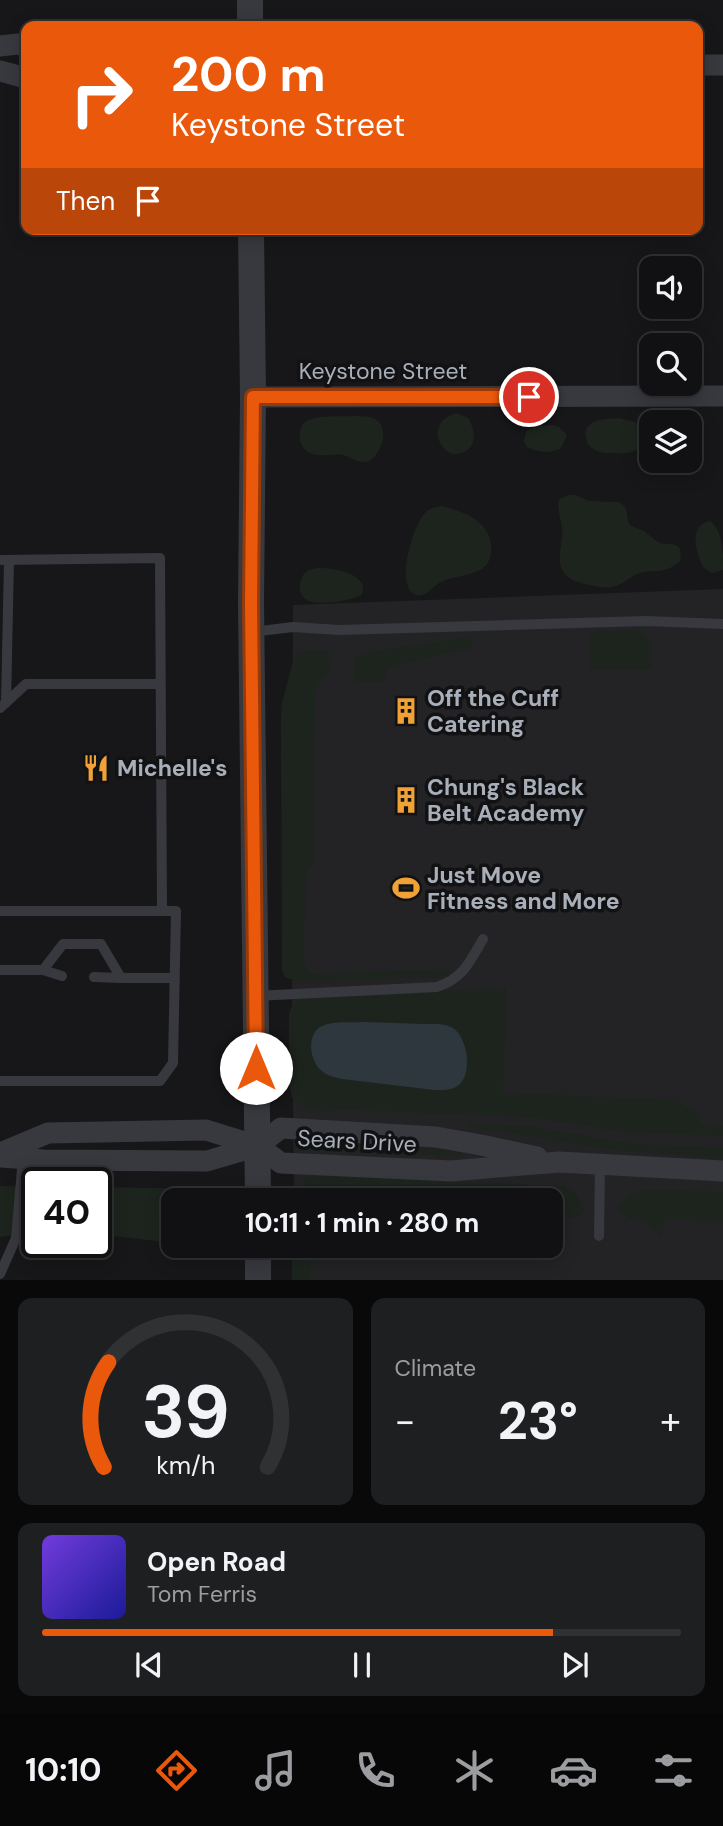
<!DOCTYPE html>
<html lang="en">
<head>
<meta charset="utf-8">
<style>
  body { margin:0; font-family:"DM Sans",sans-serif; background:#1e1f21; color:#f1f3f6; height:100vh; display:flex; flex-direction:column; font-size:26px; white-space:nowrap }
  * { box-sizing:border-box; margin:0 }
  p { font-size:23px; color:#9c9da0 }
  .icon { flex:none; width:38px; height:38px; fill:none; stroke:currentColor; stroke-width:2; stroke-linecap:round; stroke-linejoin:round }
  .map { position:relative; height:1280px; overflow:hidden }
  .panel { display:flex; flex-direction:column; gap:18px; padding:18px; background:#09090a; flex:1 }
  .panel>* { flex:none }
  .hud { position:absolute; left:21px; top:21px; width:682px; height:214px; border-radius:14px; box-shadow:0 4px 18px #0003,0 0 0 2px #303133; background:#ea580c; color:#fff; overflow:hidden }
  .tools { position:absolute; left:639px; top:256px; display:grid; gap:14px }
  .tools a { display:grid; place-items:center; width:63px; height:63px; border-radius:14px; background:#111113; box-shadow:0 4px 18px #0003,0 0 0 2px #303133; font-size:35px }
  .speed { position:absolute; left:21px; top:1167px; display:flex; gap:14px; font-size:35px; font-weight:700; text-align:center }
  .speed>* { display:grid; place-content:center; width:91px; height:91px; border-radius:50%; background:#111113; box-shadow:0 4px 18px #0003,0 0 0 2px #303133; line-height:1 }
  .speed .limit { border:4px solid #111; border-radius:10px; background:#fff; color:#111 }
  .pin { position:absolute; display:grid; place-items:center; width:60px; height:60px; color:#fff; margin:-30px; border:4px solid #fff; border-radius:50%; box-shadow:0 2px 7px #0007 }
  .me { position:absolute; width:77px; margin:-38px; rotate:0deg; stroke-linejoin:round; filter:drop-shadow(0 0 5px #0008) }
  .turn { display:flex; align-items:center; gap:24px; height:147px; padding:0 35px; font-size:32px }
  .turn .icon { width:91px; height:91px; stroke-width:2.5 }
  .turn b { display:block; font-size:49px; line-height:60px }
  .then { display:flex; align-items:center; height:66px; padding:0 35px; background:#0003; gap:14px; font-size:26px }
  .big { font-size:52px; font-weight:700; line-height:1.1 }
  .panel .widget { flex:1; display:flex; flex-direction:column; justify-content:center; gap:10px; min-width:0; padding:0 24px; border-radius:14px; background:#1e1f21 }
  .panel .dial { align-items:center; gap:0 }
  .dial svg { height:182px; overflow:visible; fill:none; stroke:#303133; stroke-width:7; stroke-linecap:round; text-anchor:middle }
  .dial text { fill:#f1f3f6; stroke:none }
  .song { display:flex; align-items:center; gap:21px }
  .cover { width:84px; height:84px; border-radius:10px; background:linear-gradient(135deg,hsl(260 70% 55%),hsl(240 70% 35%)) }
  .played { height:7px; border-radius:4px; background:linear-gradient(90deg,#ea580c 80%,#303133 80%) }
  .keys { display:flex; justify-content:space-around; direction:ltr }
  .heat { display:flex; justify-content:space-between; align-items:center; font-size:38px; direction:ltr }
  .panel .tiles { flex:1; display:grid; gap:18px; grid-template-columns:1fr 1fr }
  .widget:last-child { grid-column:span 2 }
  .trip { position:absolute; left:161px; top:1188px; width:402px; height:70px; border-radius:14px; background:#111113; box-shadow:0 4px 18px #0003,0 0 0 2px #303133; font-weight:700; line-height:70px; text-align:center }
  .dock { display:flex; height:112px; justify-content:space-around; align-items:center; background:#070708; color:#9c9da0 }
  .dock .icon { width:49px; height:49px }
  .dock .selected { color:#ea580c }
  .dock b { font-size:32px; color:#f1f3f6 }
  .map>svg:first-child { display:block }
</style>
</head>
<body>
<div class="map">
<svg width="723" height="1280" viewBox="0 0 723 1280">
  <rect width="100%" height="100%" fill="#171719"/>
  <polygon fill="#232326" points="723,589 723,1280 294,1280 294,1246 551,1246 551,1200 294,1200 292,975 293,605"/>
  <g fill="#1d241d">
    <path d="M457 413 468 418C479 436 475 455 451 454 431 442 434 418 457 413Z"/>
    <path d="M359 416C364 417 370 416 375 419 390 427 382 454 369 461 360 465 351 457 343 455 332 453 321 458 310 453 305 451 302 446 300 441 299 434 300 425 307 421 317 414 346 417 359 416Z"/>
    <path d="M619 418 635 422 642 431C645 453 631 454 613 453 606 453 597 453 592 448 588 445 587 442 586 438 582 419 606 419 619 418Z"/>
    <path d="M552 425 559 427 566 434V438L560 449C549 454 537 452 527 447L524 442 526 431 536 426Z"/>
    <path d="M568 495H575L589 501 618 502 622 504 626 508 628 521 631 526 644 531 659 543C672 545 684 541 680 561 669 573 654 570 640 573 630 576 625 583 616 586 607 589 598 587 589 585 556 578 558 565 562 537 564 524 556 512 559 499Z"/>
    <path d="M442 506C466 512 494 523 491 553 490 561 487 566 480 570 467 577 451 576 439 583 432 587 426 598 416 595 394 588 413 522 427 511 431 508 437 507 442 506Z"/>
    <path d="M710 521C723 531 723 551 723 570L712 573 703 567C696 553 688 525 710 521Z"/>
    <path d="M318 568C333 568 355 571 363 585L362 594C353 601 317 606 307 600 297 595 298 578 307 571 310 569 314 569 318 568Z"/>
    <polygon points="633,630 640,631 651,642 652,669 589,670 589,642 592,633 599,631"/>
    <polygon points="463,638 468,638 472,641 473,644 471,648 396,665 389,669 383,682 357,682 353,679 354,660 360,653"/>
    <path d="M311 649 327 651C341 667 320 676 315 692L314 858C313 866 306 870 305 879L304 961C305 968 307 972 314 974L446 969 452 972 449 977 295 981 285 977 282 971 281 717 282 703 295 654 300 651Z"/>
    <path d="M506 988 503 1093 678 1100 686 1107 698 1110 700 1122 702 1124 723 1126V1136L625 1132 531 1117 352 1110 315 1111 306 1108 292 1098 289 1083V1013C293 1001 300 999 311 996Z"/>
    <polygon points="469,1124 533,1127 633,1144 723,1148 723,1157 621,1151 470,1127"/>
    <polygon points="308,1141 457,1150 460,1151 461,1154 457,1156 307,1150 303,1145"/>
    <path d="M322 1176 563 1186C573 1190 582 1199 584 1210L580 1216 574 1218 551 1219V1200H293C296 1185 307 1178 322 1176Z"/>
    <polygon points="0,1186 37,1187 37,1232 0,1237"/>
    <polygon points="96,1187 208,1189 208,1200 173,1200 173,1243 96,1234"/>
    <path d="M646 1190 723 1192V1221L667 1219 664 1221 663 1231 660 1236H658C654 1230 651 1226 645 1223 634 1218 625 1220 619 1209 622 1197 635 1193 646 1190Z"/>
    <polygon points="292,1246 316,1246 311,1259 311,1280 292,1280"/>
  </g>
  <path fill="#2d373d" d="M364 1022C384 1023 404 1023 424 1024 432 1024 443 1023 451 1027 467 1034 473 1072 460 1084 453 1091 443 1090 434 1090L342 1079C335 1077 327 1076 322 1071 310 1062 306 1036 320 1027 332 1020 351 1023 364 1022Z"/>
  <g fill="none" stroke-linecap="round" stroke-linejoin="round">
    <g stroke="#38393e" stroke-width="10">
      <polyline points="0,560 160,558 162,911 0,911"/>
      <polyline points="252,632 293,627 339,630 646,621 723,624"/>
      <polyline points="6,703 9,560"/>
      <polyline points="0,708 26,684 160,684"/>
      <polyline points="0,970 43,970 63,944 101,944 121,978 174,978"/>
      <polyline points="43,970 62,976"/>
      <polyline points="94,977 121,978"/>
      <path d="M255 996 437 987C464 978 470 961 483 939"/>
      <polyline points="0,1081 160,1081 173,1063 176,911 162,911"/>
      <polyline points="599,1236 600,1165"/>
      <polyline points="0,1274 16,1238 23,1158"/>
    </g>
    <g stroke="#38393e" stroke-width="21">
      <polyline points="0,46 17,44 26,46"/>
      <polyline points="698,65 723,65"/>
      <polyline points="0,71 26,78"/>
      <polyline points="253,397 723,396"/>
      <polyline points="0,1153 48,1133 206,1130 258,1146 281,1163 451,1171 559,1162 723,1171"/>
      <polyline points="0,1157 43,1160 207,1161 258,1146 281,1128 436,1137 481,1145 537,1157"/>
    </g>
    <g stroke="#38393e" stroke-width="26">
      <polyline points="250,26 250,0"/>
      <polyline points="251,229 253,397 251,603 258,1200"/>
      <polyline points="258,1246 258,1280"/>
    </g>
  </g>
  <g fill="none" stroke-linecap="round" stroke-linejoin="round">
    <defs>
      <polyline id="route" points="256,1068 251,603 253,397 529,397"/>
    </defs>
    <use href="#route" stroke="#983908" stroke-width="18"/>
    <use href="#route" stroke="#ea580c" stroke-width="12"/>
  </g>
  <defs>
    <symbol id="building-bare" viewBox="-9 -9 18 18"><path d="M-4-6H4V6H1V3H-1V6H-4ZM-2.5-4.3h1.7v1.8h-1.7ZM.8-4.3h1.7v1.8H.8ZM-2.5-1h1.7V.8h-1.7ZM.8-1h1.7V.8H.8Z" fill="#f1a237" stroke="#121214" stroke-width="2.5" paint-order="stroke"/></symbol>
    <symbol id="restaurant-bare" viewBox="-9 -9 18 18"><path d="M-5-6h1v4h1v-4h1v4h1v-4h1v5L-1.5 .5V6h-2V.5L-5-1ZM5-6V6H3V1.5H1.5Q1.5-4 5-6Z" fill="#f1a237" stroke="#121214" stroke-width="2.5" paint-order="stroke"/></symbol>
    <symbol id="stadium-bare" viewBox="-9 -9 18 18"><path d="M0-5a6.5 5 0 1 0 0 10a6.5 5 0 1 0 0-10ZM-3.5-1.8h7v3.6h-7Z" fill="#f1a237" stroke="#121214" stroke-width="2.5" paint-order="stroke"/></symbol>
  </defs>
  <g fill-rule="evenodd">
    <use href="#building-bare" x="387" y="692" width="38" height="38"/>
    <use href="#restaurant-bare" x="77" y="749" width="38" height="38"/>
    <use href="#building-bare" x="387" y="781" width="38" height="38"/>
    <use href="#stadium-bare" x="387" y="869" width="38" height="38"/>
  </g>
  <g text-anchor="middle" stroke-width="7" stroke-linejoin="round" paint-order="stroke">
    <g font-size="23" fill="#a9afb9" stroke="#121214">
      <text x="383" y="379">Keystone Street</text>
      <text transform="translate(357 1141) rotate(3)" y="8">Sears Drive</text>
    </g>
    <g font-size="23" font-weight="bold" fill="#a9afb9" stroke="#121214" text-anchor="start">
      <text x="427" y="706">Off the Cuff<tspan x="427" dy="26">Catering</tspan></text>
      <text x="117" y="776">Michelle's</text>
      <text x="427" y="795">Chung's Black<tspan x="427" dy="26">Belt Academy</tspan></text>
      <text x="427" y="883">Just Move<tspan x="427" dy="26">Fitness and More</tspan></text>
    </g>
  </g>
</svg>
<div class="tools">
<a><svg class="icon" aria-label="sound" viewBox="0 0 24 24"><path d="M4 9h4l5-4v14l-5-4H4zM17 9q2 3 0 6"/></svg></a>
<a><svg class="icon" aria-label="search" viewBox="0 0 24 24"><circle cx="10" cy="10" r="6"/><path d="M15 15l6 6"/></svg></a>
<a><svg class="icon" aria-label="layers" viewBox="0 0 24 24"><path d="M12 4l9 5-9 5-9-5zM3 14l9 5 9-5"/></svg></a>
</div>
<div class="speed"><div class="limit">40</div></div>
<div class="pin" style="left:529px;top:397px;background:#d93025"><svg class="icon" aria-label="arrive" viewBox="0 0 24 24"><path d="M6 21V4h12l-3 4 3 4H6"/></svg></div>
<svg class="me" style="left:256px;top:1068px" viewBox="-20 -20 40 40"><circle r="19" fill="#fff"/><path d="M0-13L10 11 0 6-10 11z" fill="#ea580c"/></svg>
<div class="trip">10:11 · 1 min · 280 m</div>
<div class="hud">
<div class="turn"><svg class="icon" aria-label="right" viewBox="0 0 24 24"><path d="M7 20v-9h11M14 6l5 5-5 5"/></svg><div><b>200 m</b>Keystone Street</div></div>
<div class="then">Then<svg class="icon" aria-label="arrive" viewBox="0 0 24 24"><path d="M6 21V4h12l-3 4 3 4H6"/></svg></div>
</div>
</div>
<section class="panel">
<div class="tiles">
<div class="widget dial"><svg viewBox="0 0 100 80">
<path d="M14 69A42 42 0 1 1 86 69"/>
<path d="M14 69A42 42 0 0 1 16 23" stroke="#ea580c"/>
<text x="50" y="56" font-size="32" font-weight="700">39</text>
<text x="50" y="72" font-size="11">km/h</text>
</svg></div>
<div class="widget"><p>Climate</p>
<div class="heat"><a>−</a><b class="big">23°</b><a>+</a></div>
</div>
<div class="widget">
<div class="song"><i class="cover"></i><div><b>Open Road</b><p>Tom Ferris</p></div></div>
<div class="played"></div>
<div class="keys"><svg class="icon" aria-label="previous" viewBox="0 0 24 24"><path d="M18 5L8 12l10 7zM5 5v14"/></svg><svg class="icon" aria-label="pause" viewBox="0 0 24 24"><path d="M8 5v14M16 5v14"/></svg><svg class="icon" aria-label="next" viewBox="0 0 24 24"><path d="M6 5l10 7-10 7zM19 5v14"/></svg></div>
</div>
</div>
</section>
<nav class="dock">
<b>10:10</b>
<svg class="icon selected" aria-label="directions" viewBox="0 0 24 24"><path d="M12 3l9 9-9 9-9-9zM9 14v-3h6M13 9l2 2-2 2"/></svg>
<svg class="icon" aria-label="music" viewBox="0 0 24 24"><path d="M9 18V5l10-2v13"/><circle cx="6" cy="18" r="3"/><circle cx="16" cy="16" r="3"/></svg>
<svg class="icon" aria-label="phone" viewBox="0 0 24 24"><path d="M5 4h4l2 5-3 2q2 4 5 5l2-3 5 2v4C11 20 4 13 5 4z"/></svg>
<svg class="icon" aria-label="climate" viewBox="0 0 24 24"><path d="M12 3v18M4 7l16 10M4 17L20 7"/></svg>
<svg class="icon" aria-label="car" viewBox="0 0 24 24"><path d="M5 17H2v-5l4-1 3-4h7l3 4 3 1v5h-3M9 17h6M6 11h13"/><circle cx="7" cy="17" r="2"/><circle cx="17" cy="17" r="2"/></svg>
<svg class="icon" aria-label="filters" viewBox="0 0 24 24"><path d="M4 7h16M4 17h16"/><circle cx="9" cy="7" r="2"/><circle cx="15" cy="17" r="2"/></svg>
</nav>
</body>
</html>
